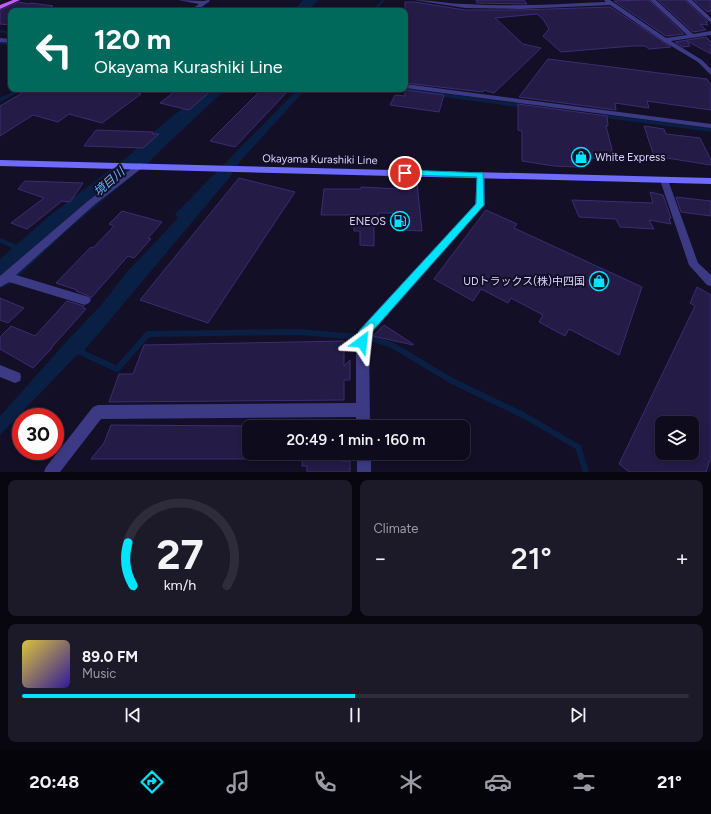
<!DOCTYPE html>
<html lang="en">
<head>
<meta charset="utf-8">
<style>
  body { margin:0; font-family:Figtree,"Noto Sans JP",sans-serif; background:#1c1929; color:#f1f3f6; height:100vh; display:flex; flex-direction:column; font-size:15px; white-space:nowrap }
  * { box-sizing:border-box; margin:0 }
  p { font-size:13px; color:#9b9ba3 }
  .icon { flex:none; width:22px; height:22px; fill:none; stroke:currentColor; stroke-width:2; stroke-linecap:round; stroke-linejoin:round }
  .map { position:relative; height:472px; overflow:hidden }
  .drawer { display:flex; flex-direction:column; gap:8px; padding:8px; background:#08060f; flex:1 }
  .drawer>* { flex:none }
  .guide { position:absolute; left:8px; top:8px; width:400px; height:84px; border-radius:8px; box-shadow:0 2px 6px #0003,0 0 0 1px #2e2b3b; background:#00695c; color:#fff; overflow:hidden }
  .buttons { position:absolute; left:655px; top:416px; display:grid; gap:8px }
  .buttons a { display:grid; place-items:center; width:44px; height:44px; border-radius:8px; background:#0e0b1c; box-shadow:0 2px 6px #0003,0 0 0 1px #2e2b3b; font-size:20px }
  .speed { position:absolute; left:12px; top:408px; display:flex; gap:8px; font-size:20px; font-weight:700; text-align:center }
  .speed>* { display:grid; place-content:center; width:52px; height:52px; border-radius:50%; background:#0e0b1c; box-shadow:0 2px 6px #0003,0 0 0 1px #2e2b3b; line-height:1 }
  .speed .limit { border:6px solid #d22; background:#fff; color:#111 }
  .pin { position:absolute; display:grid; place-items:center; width:34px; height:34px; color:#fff; margin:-17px; border:2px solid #fff; border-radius:50%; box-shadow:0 1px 4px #0007 }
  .me { position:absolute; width:44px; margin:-22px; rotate:30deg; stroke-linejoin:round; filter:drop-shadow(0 0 3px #0008) }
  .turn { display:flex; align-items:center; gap:14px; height:84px; padding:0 20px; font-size:18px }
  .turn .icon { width:52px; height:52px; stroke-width:2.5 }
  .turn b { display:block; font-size:28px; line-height:34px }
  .big { font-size:30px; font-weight:600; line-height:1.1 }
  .drawer .tile { flex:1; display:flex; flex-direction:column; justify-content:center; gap:6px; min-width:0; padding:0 14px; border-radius:8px; background:#1c1929 }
  .drawer .dial { align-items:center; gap:0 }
  .dial svg { height:104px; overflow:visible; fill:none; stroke:#2e2b3b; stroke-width:7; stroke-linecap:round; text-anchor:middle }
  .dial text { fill:#f1f3f6; stroke:none }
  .song { display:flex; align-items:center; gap:12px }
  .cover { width:48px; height:48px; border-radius:6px; background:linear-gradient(135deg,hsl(50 70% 55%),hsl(250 70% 35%)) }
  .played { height:4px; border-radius:2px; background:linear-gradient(90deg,#00e5ff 50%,#2e2b3b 50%) }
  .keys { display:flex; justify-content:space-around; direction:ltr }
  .heat { display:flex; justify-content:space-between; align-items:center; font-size:22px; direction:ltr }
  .drawer .tiles { flex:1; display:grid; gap:8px; grid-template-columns:1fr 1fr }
  .tile:last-child { grid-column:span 2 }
  .trip { position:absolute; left:242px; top:420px; width:228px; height:40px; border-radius:8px; background:#0e0b1c; box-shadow:0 2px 6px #0003,0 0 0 1px #2e2b3b; font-weight:600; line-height:40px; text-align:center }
  .dock { display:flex; height:64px; justify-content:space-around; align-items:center; background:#06040b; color:#9b9ba3 }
  .dock .icon { width:28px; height:28px }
  .dock .current { color:#00e5ff }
  .dock b { font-size:18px; color:#f1f3f6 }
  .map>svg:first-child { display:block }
</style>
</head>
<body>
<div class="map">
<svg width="711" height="472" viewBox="0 0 711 472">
  <rect width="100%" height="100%" fill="#130f26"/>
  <polygon fill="#0a1f44" points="298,89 306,89 242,159 230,177 83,352 75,357 0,435 0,416 68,340 102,304 127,272 178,218 175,214"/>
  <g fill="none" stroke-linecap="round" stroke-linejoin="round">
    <g stroke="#0a1f44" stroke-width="2.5">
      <polyline points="374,11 383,0"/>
      <polyline points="0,31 11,33"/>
      <polyline points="0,43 11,44"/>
    </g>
    <g stroke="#0a1f44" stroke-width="3.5">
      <polyline points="399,89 523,106"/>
      <polyline points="0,100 21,89"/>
      <polyline points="602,116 711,130"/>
    </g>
    <polyline stroke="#0a1f44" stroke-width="4.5" points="0,240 27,252"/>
    <polyline stroke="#0a1f44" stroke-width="6" points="76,350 117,369 148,334 300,332 370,338 392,345 452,381 523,415 578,447 586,472"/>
    <g fill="#0a1f44" fill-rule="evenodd">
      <polygon points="303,0 318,0 308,11 293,11"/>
      <polygon points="206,89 226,89 167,144 148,163 71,227 10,284 0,288 0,259 53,213 132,153 151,134"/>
    </g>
  </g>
  <g fill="#241b47" stroke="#3b2d73" fill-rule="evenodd">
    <polygon points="476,0 524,0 527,4 477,3"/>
    <polygon points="641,0 649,0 684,34 666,36 614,1"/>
    <polygon points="658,0 685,0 708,22 706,22 708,25 700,24 706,30 693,32"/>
    <polygon points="694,0 711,0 711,12 706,11"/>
    <polygon points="19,2 29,4 31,3 53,6 42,11 11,11 11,25 0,24 0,10"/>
    <polygon points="405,2 415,2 465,10 520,10 610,7 671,47 649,49 645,46 632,46 561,52 543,36 549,29 543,19 537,14 495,18 523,44 541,48 494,93 484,90 483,92 405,83"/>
    <polygon points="706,37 711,42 711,54 687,41 690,46 683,47 675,42"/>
    <polygon points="548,59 707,79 711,86 711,110 647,101 649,108 615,103 616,110 519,97"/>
    <polygon points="29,89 138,89 133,92 141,94 102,123 69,114 58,122 33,115 0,136 0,106"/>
    <polygon points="178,89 213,89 189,110 160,103"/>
    <polygon points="262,89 273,89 287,92 235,147 210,141"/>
    <polygon points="405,90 444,95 439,112 390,105 395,95 405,96"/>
    <polygon points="518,104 607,116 608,126 606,126 615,161 576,156 577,167 554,166 522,161 522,131 518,130"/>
    <polygon points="644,126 664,129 666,134 700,138 711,160 711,165 654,156"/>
    <polygon points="96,130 153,132 152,134 159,134 143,148 84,146"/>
    <polygon points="239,178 295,192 208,323 140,300"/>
    <polygon points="25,181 83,183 70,202 62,201 27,229 11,223 44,198 18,189"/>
    <polygon points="399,183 417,184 422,231 402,230 401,213 378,213 378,223 374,223 374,246 360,245 360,231 354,231 354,215 321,215 324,189 361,189 361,187 399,189"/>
    <polygon points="650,192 663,195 671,218 669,218 671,224 649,220 654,229 620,227 616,219 579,217 572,200 653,203"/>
    <polygon points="676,197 711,201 711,216 681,212"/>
    <polygon points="486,210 517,224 514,228 642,287 619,355 569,329 565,336 539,322 543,315 511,298 508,303 481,289 473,301 434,279"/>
    <polygon points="122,211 162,222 148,238 151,239 134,258 128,256 91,298 89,296 76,291 77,290 56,283 91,247 93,248 114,226 109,224"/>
    <path d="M697 287 711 295V457L706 472H629L619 464 695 306 690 303ZM662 423H692V453H662Z"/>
    <polygon points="0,298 24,308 8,323 0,320"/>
    <polygon points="67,301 84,306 83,308 86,309 51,348 52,348 33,368 0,349 0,337 11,326 35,336"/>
    <polygon points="384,325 413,344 413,345 373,336"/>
    <polygon points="344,341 344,366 350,360 350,380 344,380 344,400 109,402 119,374 133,374 144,345"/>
    <polygon points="111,425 249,426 249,459 91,459 104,443"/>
    <polygon points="303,453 342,453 342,461 350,461 350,472 307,472 307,466 302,466"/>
  </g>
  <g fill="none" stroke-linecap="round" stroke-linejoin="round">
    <g fill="#3d3a85" fill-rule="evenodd">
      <polygon points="178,0 203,1 209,0 210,1 196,11 189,11 199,4"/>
      <path d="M414 0C432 0 449 4 466 4 513 7 560 4 606 2L604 0H610L666 38 687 35 650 0H656L693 34 711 31V35L671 41 702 60 711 69V75L698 62 663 41 610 5 520 9 465 8Z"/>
      <polygon points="686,0 692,0 711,18 711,23"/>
      <polygon points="0,38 11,39 11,43 0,42"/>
      <polygon points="405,84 711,124 711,128 405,88"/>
      <polygon points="139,163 142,164 143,166 142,168 94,205 16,275 89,297 91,300 89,303 85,305 9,282 0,287 0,276 88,201"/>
      <polygon points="481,172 485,175 485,205 483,207 369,336 370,427 356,427 356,417 101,419 60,472 44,472 46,467 93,407 98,405 356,403 356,342 359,330 475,204 477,175"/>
      <polygon points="664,177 668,180 698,263 711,275 711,286 707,285 689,265 660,180"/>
      <polygon points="0,365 20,373 21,377 20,381 15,383 0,377"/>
      <rect x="357" y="453" width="14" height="19"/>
    </g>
    <polygon fill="#6f6bff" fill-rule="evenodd" points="0,160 711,178 711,184 0,166"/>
    <polygon fill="#c25bff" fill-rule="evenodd" points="13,0 20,0 0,9 0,5"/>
  </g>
  <polygon fill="#00e5ff" stroke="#0095a6" points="405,170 483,173 484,205 368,336 366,345 362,347 358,345 356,342 359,331 476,204 477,177 402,175 402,171"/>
  <defs>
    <symbol id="shop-ring" viewBox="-11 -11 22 22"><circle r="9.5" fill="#130f26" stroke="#00e5ff" stroke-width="1.5"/><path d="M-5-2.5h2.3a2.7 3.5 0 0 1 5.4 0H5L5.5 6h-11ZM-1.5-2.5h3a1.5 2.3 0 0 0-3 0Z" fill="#00e5ff"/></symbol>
    <symbol id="fuel-ring" viewBox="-11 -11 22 22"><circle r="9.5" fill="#130f26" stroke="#00e5ff" stroke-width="1.5"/><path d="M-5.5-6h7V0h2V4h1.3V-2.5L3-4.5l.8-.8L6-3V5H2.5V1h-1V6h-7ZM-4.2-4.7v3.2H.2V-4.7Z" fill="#00e5ff"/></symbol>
  </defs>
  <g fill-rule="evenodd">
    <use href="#shop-ring" x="570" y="146" width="22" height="22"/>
    <use href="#fuel-ring" x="389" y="210" width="22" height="22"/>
    <use href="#shop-ring" x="588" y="270" width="22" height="22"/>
  </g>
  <g text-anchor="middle" stroke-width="4" stroke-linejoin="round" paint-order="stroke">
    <g font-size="11" fill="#d9d4ff" stroke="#130f26" text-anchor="end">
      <text x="595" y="161" text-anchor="start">White Express</text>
      <text x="386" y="225">ENEOS</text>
      <text x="585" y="285">UDトラックス(株)中四国</text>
    </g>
    <g font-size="11" fill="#d9d4ff" stroke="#130f26">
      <text transform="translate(320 159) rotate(1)" y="4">Okayama Kurashiki Line</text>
    </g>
    <g font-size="12" font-style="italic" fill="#62b6ff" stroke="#130f26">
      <text transform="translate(109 182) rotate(-41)" y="4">境目川</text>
    </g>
  </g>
</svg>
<div class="buttons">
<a><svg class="icon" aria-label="layers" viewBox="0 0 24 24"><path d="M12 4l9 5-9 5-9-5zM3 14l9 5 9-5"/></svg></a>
</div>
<div class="speed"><div class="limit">30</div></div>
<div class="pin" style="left:405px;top:173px;background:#d93025"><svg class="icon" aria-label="arrive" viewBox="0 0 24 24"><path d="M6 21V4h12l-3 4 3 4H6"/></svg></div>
<svg class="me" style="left:362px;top:342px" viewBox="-20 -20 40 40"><path d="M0-17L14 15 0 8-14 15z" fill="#00e5ff" stroke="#fff" stroke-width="4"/></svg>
<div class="trip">20:49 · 1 min · 160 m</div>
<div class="guide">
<div class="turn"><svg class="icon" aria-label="left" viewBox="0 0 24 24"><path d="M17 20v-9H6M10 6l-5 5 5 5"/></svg><div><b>120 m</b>Okayama Kurashiki Line</div></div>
</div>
</div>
<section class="drawer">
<div class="tiles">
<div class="tile dial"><svg viewBox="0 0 100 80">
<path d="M14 69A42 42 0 1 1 86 69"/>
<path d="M14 69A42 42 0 0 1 10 36" stroke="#00e5ff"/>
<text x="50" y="56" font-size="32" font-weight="700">27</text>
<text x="50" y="72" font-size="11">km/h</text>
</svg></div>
<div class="tile"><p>Climate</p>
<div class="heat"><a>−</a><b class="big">21°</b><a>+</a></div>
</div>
<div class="tile">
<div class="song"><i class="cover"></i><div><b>89.0 FM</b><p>Music</p></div></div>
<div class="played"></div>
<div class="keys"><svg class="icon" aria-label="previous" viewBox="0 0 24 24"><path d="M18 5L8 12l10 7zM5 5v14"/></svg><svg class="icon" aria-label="pause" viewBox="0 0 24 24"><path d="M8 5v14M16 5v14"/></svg><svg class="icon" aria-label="next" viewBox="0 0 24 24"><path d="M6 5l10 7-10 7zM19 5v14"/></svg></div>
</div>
</div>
</section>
<nav class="dock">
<b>20:48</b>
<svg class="icon current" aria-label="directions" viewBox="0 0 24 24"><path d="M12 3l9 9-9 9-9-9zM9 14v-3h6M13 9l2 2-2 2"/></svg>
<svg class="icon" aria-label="music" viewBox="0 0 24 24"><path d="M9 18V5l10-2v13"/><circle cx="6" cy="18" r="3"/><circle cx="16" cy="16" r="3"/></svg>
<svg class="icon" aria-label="phone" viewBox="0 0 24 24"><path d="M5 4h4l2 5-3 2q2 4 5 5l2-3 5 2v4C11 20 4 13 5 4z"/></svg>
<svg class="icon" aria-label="climate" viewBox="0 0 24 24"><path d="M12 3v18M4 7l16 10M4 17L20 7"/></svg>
<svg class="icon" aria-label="car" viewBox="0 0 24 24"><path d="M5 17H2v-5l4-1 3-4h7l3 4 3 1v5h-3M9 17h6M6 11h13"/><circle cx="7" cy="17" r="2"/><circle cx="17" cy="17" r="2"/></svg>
<svg class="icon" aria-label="filters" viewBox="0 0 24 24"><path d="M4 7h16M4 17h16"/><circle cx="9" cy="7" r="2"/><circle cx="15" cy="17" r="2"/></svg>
<b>21°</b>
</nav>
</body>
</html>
